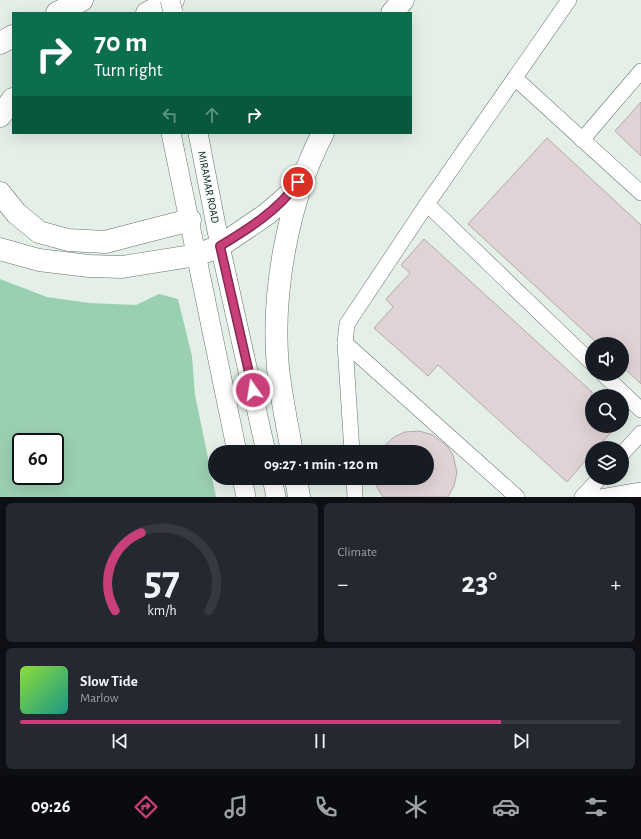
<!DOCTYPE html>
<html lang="en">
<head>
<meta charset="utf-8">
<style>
  body { margin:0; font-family:"Alegreya Sans",sans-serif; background:#242831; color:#f1f3f6; height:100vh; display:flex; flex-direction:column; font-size:15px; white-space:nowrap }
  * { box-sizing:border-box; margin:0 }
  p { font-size:13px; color:#9ea1a6 }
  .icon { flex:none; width:22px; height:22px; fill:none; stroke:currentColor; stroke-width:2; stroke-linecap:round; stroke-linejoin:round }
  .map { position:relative; height:497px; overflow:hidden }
  .panel { display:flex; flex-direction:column; gap:6px; padding:6px; background:#0d0f14; flex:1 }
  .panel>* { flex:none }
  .banner { position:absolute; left:12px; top:12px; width:400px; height:122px; border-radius:0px; box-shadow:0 4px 16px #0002; background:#0b6e4f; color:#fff; overflow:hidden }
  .controls { position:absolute; left:585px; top:337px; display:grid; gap:8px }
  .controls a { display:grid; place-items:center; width:44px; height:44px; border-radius:50%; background:#171b24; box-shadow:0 4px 16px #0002; font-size:20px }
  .speed { position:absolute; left:12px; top:433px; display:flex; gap:8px; font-size:20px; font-weight:700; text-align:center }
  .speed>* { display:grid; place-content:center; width:52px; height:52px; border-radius:50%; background:#171b24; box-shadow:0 4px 16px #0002; line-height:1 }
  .speed .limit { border:2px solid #111; border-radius:6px; background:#fff; color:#111 }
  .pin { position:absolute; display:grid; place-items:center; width:34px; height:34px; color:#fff; margin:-17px; border:2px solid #fff; border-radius:50%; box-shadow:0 1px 4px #0007 }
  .me { position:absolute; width:44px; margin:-22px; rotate:347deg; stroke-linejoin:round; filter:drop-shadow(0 0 3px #0008) }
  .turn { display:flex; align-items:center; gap:14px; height:84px; padding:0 16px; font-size:18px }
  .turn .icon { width:52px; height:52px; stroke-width:2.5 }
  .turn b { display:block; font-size:28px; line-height:34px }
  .lanes { display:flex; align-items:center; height:38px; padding:0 16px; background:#0003; justify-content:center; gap:20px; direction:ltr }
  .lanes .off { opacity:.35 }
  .big { font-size:30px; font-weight:700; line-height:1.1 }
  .panel .tile { flex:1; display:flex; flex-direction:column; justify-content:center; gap:6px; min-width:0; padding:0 14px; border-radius:6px; background:#242831 }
  .panel .dial { align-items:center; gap:0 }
  .dial svg { height:104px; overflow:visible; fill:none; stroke:#363941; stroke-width:7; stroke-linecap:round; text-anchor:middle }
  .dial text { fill:#f1f3f6; stroke:none }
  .song { display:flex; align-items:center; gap:12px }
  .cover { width:48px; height:48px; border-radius:6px; background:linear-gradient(135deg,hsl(90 70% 55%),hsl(170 70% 35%)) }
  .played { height:4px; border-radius:2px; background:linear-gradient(90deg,#c93f79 80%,#363941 80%) }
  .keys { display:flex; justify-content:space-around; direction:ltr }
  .heat { display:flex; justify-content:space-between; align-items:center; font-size:22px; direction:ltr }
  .panel .tiles { flex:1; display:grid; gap:6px; grid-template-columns:1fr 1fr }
  .tile:last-child { grid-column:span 2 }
  .trip { position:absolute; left:208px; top:445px; width:226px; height:40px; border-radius:20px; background:#171b24; box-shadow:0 4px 16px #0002; font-weight:700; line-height:40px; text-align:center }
  .menu { display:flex; height:64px; justify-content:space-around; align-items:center; background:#090b0e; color:#9ea1a6 }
  .menu .icon { width:28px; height:28px }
  .menu .active { color:#c93f79 }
  .menu b { font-size:18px; color:#f1f3f6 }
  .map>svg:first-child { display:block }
</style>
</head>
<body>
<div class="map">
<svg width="641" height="497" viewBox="0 0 641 497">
  <rect width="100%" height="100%" fill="#e3efe7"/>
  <path fill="#9ad0b2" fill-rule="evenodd" d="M0 279 47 297 89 303 136 305 159 294 178 299 192 356 195 395 216 497H0ZM21 442H55V476H21Z"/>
  <g fill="#e0d3d6" stroke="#b5a7ab">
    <polygon points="641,102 641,156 615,131"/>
    <polygon points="547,138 641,225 641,384 622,366 622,344 598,344 468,224"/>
    <polygon points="424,239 592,392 592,426 617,426 597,448 592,448 592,453 567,482 438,365 428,376 374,328 393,307 386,299 410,273 401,265"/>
    <polygon points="419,431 433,435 448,447 453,455 457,472 454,486 448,497 383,497 377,487 376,478 427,478 427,452 378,452 394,437 405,432"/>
  </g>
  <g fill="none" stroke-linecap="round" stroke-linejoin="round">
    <defs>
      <g id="minor">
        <polyline points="515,78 641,193"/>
        <polyline points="582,140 641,71"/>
        <polyline points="427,204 592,363"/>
        <polyline points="345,343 517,497"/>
        <polyline points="603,374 641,410"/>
        <polyline points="352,452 345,343 347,324 427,204 569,0"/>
        <polyline points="622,454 641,433"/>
        <polyline points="354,478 355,497"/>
        <polyline points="585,494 601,497 641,490"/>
        <polyline points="582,497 600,478"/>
      </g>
      <g id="major">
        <polyline points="171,133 237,452"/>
        <polyline points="198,133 220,246 266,452"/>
        <polyline points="242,478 246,497"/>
        <polyline points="272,478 276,497"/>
      </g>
      <g id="highway">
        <polyline points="57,13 82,0"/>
        <polyline points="147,13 173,0"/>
        <polyline points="392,13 403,0"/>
        <polyline points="0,43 13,36"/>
        <polyline points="0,116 13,99"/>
        <polyline points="0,193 16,213 39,232 68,240 105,242 190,220"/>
        <polyline points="0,249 39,260 89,266 122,267 197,255 220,246 267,214 290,194 305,171"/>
        <path d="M292 452C287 424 281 396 278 368 271 293 288 200 323 133"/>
        <polyline points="296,478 299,497"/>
      </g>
    </defs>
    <use href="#minor" stroke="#67726c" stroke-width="16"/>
    <use href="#major" stroke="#67726c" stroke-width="20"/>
    <use href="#highway" stroke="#67726c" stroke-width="23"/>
    <use href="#minor" stroke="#fff" stroke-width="15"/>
    <use href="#major" stroke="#fff" stroke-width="19"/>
    <use href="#highway" stroke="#fff" stroke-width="22"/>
    <defs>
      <polyline id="major-bridge" points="170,0 173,13"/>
    </defs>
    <use href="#major-bridge" stroke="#67726c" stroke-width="20" stroke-linecap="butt"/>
    <use href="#major-bridge" stroke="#fff" stroke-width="19"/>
  </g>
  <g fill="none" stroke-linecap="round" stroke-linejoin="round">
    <defs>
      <path id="route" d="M253 390 220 246C248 229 279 210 298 182"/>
    </defs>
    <use href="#route" stroke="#83294f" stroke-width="10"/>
    <use href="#route" stroke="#c93f79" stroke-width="7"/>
  </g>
  <g text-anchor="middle" stroke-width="3" stroke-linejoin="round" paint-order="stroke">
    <g font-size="11" fill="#0c100e" stroke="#f0fcf5">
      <text transform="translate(209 187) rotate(79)" y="4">MIRAMAR ROAD</text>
    </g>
  </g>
</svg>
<div class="controls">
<a><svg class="icon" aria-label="sound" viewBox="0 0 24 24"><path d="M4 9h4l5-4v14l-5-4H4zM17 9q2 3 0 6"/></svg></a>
<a><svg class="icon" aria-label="search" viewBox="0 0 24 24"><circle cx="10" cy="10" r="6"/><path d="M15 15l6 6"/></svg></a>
<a><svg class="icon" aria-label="layers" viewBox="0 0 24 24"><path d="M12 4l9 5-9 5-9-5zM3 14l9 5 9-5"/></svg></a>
</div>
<div class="speed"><div class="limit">60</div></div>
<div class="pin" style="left:298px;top:182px;background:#d93025"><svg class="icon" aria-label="arrive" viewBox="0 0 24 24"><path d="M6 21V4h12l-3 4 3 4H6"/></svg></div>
<svg class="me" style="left:253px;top:390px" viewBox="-20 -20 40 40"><circle r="17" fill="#c93f79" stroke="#fff" stroke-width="3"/><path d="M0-11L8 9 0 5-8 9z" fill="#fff"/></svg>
<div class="trip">09:27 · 1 min · 120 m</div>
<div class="banner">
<div class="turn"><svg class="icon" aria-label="right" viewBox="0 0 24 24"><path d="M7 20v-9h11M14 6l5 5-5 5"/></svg><div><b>70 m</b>Turn right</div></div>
<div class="lanes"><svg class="icon off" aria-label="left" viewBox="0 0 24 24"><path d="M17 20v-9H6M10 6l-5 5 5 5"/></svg><svg class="icon off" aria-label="ahead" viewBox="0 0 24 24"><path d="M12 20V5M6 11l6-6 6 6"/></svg><svg class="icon" aria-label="right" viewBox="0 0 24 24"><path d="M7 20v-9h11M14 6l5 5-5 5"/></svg></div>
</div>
</div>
<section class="panel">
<div class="tiles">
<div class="tile dial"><svg viewBox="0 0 100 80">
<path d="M14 69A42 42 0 1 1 86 69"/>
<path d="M14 69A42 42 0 0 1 34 9" stroke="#c93f79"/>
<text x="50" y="56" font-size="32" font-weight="700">57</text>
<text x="50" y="72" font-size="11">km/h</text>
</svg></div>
<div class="tile"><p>Climate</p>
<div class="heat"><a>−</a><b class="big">23°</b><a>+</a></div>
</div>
<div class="tile">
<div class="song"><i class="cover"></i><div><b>Slow Tide</b><p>Marlow</p></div></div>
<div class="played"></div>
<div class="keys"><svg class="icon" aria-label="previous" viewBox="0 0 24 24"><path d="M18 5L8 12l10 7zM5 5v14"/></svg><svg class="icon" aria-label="pause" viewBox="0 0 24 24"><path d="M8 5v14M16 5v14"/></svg><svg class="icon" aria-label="next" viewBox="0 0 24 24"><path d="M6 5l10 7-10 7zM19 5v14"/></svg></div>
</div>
</div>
</section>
<nav class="menu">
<b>09:26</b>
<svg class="icon active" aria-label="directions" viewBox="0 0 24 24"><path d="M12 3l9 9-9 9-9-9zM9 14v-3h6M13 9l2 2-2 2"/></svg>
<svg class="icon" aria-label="music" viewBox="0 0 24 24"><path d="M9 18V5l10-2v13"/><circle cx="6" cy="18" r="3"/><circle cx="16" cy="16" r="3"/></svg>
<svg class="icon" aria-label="phone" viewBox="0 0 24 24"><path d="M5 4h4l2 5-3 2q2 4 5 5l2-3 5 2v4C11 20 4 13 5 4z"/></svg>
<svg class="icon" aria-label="climate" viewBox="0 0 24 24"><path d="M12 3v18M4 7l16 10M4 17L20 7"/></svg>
<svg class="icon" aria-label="car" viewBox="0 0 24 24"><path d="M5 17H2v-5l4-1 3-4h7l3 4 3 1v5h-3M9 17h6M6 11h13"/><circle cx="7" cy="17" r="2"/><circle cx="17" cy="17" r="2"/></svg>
<svg class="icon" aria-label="filters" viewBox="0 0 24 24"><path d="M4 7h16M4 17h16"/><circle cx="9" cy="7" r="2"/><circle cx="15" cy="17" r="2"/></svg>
</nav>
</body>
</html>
